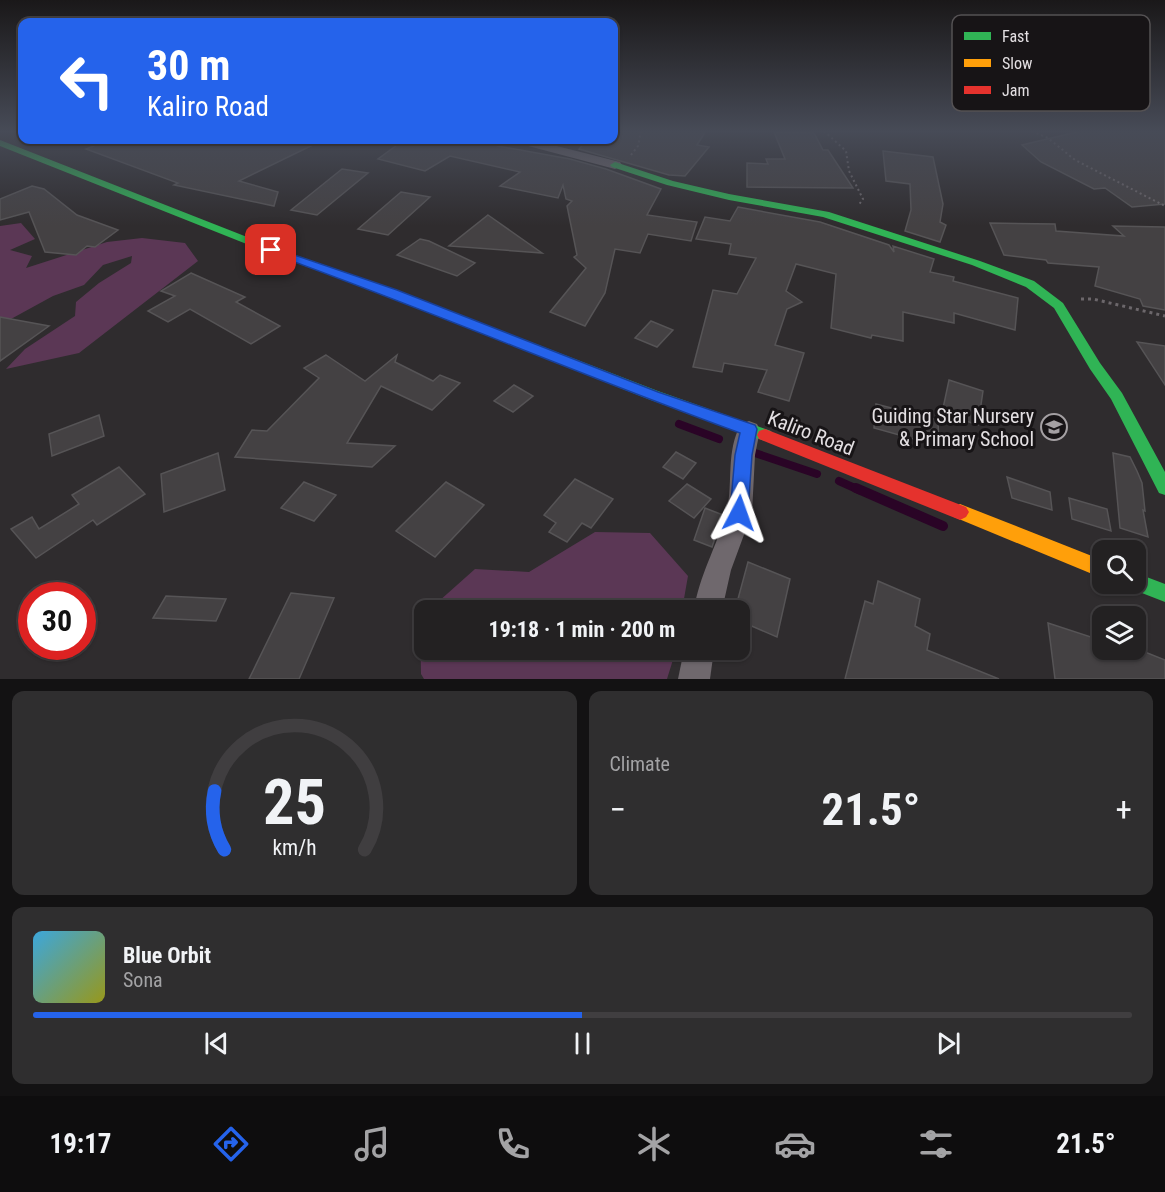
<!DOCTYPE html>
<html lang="en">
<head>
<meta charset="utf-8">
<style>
  body { margin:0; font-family:"Roboto Condensed",sans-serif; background:#2f2e2f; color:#f1f3f6; height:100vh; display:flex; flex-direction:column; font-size:22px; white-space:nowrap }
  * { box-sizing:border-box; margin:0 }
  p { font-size:20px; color:#a3a3a5 }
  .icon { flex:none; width:33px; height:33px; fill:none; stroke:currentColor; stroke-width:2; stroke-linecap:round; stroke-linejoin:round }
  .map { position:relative; height:679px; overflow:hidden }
  .sheet { display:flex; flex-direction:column; gap:12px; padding:12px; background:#131213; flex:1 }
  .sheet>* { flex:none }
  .hud { position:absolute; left:18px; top:18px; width:600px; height:126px; border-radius:12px; box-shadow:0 2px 4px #0004,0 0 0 2px #403e40; background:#2563eb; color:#fff; overflow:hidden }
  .tools { position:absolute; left:1092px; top:540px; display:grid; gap:12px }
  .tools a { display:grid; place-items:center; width:54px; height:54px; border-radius:12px; background:#232122; box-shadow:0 2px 4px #0004,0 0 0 2px #403e40; font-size:30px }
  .speed { position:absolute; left:18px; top:582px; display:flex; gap:12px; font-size:30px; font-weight:700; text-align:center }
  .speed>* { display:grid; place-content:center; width:78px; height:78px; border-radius:50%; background:#232122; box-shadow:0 2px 4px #0004,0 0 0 2px #403e40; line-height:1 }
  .speed .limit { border:9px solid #d22; background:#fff; color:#111 }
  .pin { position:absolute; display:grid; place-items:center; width:51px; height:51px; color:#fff; margin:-26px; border-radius:12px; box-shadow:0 3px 9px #0006 }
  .me { position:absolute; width:66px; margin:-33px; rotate:4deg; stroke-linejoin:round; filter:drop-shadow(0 0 4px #0008) }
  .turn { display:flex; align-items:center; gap:21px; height:126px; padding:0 30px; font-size:27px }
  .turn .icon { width:78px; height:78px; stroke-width:2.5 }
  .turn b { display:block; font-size:42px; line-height:51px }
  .big { font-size:45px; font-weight:700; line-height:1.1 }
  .sheet .widget { flex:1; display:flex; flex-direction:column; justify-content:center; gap:9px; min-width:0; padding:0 21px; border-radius:12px; background:#2f2e2f }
  .sheet .dial { align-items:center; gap:0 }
  .dial svg { height:156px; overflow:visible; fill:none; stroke:#403e40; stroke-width:7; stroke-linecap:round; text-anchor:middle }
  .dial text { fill:#f1f3f6; stroke:none }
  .song { display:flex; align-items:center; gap:18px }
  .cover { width:72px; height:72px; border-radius:9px; background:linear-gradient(135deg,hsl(200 70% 55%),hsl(60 70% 35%)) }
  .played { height:6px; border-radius:3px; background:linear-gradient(90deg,#2563eb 50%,#403e40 50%) }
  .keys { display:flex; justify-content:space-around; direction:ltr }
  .heat { display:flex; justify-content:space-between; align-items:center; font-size:33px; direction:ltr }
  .sheet .tiles { flex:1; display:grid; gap:12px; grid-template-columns:1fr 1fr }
  .widget:last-child { grid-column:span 2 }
  .trip { position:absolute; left:414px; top:600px; width:336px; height:60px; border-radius:12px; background:#232122; box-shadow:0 2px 4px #0004,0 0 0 2px #403e40; font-weight:700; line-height:60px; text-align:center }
  .tab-bar { display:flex; height:96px; justify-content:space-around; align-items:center; background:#0e0d0e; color:#a3a3a5 }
  .tab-bar .icon { width:42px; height:42px }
  .tab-bar .current { color:#2563eb }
  .tab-bar b { font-size:27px; color:#f1f3f6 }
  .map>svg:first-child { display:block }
</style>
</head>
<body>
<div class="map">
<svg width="1165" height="679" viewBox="0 0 1165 679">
  <rect width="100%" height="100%" fill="#2f2c2e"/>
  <g fill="#5b3755">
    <polygon points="21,223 35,239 10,250 32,256 26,268 107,242 142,238 185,243 198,261 79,353 6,369 25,349 75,316 76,302 99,283 131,263 132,256 103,265 84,285 53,296 0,325 0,226"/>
    <polygon points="595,532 650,533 688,576 682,610 429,610 475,569 529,572"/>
    <polygon points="424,615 424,650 676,650 667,679 424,679 421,674 420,619"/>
  </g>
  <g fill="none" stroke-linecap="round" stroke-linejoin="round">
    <g stroke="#2a0426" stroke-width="8">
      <polyline points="679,424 719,439"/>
      <polyline points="749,451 817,474"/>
      <polyline points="839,481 859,490"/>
    </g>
    <polyline stroke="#2a0426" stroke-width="10" points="856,488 943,526"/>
  </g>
  <g fill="#444143" stroke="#565456" stroke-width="1.5">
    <polygon points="614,131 706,131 697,145 709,147 685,176 669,175 579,149 587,140 614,140"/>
    <polygon points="1081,131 1165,131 1165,204 1132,207 1105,188 1094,189 1041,162 1022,145"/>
    <polygon points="774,132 814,133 823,150 828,150 853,188 747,187 747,163 768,164 766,159 785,159"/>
    <polygon points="109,140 323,140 239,181 278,192 274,206 174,185 178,183 86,149"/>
    <polygon points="404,140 508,140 498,146 570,159 606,169 661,189 647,215 697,222 691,241 648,234 640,253 615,249 605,293 585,326 550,312 586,268 574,257 577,255 567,206 572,201 566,199 563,185 558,198 500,186 520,172 450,156 425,171 378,159"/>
    <polygon points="883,151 933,157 943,204 940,222 946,225 940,242 905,231 911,210 910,184 886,181"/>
    <polygon points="342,169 368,173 317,215 291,210"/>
    <polygon points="32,186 44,189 77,215 118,230 95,247 87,246 76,255 45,252 29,212 0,220 0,199"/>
    <polygon points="401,192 430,197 388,235 358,229"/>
    <polygon points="738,207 820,222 889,245 894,252 893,246 934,259 930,272 954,277 953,281 1018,298 1015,330 954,313 954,323 903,312 903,341 872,335 871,338 831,328 836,274 796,264 786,291 802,302 787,309 775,345 804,353 789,401 758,392 767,370 724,363 722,372 693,367 713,290 737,294 756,258 729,254 731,244 696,239 705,217 730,221"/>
    <polygon points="488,215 542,253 449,246"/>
    <polygon points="990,223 1055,224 1056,231 1124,236 1113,226 1165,227 1165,310 1143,306 1140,299 1095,286 1099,267 1048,263 1046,260 1004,255"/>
    <polygon points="420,239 429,241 475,263 457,276 397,255"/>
    <polygon points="191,273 245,297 236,302 280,326 251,344 190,309 168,322 148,311 175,296 161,291"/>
    <polygon points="0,317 49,326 0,361"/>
    <polygon points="651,321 673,330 657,347 635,338"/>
    <polygon points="1137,342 1165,346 1165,385"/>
    <polygon points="326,355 365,381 397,355 395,362 433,381 440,375 460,383 432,410 381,386 347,443 395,446 372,467 235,457 252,430 267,431 319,378 304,368"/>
    <polygon points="949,380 983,391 978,425 942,413"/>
    <polygon points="514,385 533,396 513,412 494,401"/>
    <polygon points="876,404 938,420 939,446 874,428"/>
    <polygon points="99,415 104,436 52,456 49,434"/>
    <polygon points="676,452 696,463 683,479 663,467"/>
    <polygon points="218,453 225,490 164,512 161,474"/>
    <polygon points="1113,453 1130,457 1137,471 1142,483 1145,511 1143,510 1148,537 1120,528"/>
    <polygon points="119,467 145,494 97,525 93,520 36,558 11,529 32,517 39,529 79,504 72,495"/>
    <polygon points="1007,477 1050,492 1052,510 1012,498"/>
    <polygon points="575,479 613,499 591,528 582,523 567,542 549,532 556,523 544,515"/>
    <polygon points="304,482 336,495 314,521 281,508"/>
    <polygon points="446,482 484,505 435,557 396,531"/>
    <polygon points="687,484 711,499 694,518 669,501"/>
    <polygon points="1069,498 1107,509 1111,531 1072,519"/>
    <polygon points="705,508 723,515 712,547 694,540"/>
    <polygon points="748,562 790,579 777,637 740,621 740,610 735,610"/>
    <polygon points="878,581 920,599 915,626 930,634 927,650 999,679 845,679 865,601 873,604"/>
    <polygon points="291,593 334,598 299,679 249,679"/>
    <polygon points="166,596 226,599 216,621 153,618"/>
    <polygon points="1048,623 1094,638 1096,650 1140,650 1165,660 1165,679 1055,679"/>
  </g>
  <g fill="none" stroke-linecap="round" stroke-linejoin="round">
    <g stroke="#6c676b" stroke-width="2" stroke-dasharray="2 3" stroke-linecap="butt">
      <polyline points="824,131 846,151 849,171 863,199 858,206"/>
      <polyline points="1032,131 1048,138 1075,160 1165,206"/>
      <polyline points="631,155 638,146 641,131"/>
    </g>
    <polyline stroke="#6c676b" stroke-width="3" stroke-dasharray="3 4" stroke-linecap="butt" points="1081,299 1093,299 1165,316"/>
    <g fill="#6f686d" fill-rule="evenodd">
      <polygon points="515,140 533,140 620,162 622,165 615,169 517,143"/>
      <path d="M749 421 757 424 760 430 755 455 752 513 731 570 722 610H694C699 576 716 548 726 514 734 485 725 452 741 424Z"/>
      <polygon points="684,650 714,650 710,679 678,679"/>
    </g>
    <g fill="#30b455" fill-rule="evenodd">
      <polygon points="0,140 275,248 396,290 658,391 771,431 773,435 771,439 765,441 648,399 388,296 267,252 0,146"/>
      <polygon points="615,162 673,181 729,194 829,212 980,261 1034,281 1063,303 1100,363 1122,393 1165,472 1165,495 1159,493 1111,399 1090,369 1054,308 1026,287 972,265 823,217 729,200 667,185 612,167 610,165"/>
      <polygon points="1136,573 1165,584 1165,602 1129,588 1127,584 1136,584"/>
    </g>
    <polygon fill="#ff9f0a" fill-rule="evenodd" points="960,504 1102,560 1102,578 954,517 951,512 954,507"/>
    <polygon fill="#e5322d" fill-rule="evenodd" points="765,429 966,507 969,512 966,517 960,520 759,439 757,435 759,431"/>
  </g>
  <linearGradient id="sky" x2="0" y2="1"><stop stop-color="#1a1819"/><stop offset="0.58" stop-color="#474b57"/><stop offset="1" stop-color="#474b57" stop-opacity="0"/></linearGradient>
  <rect width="1165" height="226" fill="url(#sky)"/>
  <path fill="#2563eb" stroke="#184099" stroke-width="1.5" d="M271 247 397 290 658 392 755 425 757 429 752 455 748 513 745 519 739 521 733 519 730 513 735 455 740 433C581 375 426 309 267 252V248Z"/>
  <defs>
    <symbol id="school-ring" viewBox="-11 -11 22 22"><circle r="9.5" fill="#171416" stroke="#a4a0a3" stroke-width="1.5"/><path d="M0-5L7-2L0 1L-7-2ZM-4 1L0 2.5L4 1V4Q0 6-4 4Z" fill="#a4a0a3"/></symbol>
  </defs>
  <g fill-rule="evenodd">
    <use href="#school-ring" x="1039" y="412" width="30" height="30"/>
  </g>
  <g text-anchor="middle" stroke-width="6" stroke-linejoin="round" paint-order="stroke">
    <g font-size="20" fill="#e3dfe2" stroke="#171416" text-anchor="end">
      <text x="1034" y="423">Guiding Star Nursery<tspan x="1034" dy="23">&amp; Primary School</tspan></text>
    </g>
    <g font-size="20" fill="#e3dfe2" stroke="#171416">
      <text transform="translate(811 433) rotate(21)" y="7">Kaliro Road</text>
    </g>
  </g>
  <rect x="952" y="15" width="198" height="96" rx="9" fill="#171416" stroke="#545153" stroke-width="1.5"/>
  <rect x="964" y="32" width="27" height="8" fill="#30b455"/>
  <rect x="964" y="59" width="27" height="8" fill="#ff9f0a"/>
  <rect x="964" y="86" width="27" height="8" fill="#e5322d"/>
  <g font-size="16" fill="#e3dfe2">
    <text x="1002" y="42">Fast</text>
    <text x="1002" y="69">Slow</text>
    <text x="1002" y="96">Jam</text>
  </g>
</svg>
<div class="tools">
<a><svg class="icon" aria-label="search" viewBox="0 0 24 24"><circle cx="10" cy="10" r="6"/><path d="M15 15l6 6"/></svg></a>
<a><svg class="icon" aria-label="layers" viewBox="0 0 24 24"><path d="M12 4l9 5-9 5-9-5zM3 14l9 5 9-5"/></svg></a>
</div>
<div class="speed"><div class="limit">30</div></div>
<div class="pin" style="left:271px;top:250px;background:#d93025"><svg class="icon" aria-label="arrive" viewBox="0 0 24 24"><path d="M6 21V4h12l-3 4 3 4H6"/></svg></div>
<svg class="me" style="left:739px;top:513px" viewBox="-20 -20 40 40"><path d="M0-17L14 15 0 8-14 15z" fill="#2563eb" stroke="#fff" stroke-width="4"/></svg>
<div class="trip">19:18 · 1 min · 200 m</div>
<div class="hud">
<div class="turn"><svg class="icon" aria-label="left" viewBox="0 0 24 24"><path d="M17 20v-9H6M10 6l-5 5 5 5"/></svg><div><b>30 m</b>Kaliro Road</div></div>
</div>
</div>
<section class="sheet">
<div class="tiles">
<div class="widget dial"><svg viewBox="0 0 100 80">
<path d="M14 69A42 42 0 1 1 86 69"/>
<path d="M14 69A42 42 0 0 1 9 39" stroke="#2563eb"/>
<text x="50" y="56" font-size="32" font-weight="700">25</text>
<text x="50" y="72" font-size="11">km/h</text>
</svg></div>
<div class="widget"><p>Climate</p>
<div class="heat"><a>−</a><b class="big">21.5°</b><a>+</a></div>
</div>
<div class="widget">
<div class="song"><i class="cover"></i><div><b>Blue Orbit</b><p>Sona</p></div></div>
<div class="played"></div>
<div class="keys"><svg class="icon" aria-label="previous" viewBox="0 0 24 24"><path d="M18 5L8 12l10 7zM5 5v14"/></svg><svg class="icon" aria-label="pause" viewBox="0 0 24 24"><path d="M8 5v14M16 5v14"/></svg><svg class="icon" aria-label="next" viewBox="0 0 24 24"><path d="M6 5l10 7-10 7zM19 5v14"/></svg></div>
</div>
</div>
</section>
<nav class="tab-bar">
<b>19:17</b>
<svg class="icon current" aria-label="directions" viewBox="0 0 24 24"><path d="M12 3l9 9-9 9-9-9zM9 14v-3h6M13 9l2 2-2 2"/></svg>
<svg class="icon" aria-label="music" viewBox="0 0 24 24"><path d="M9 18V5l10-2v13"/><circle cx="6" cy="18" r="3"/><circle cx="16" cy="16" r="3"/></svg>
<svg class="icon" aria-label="phone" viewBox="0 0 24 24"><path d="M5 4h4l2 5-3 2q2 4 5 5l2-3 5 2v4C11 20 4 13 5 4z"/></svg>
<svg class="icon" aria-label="climate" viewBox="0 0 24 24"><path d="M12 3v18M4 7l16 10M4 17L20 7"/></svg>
<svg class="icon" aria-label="car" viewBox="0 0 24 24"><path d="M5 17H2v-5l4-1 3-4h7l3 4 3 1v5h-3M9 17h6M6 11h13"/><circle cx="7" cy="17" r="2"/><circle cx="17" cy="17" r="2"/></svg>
<svg class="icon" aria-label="filters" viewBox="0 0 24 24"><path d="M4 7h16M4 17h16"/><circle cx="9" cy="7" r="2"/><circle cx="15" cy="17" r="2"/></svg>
<b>21.5°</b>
</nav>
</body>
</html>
